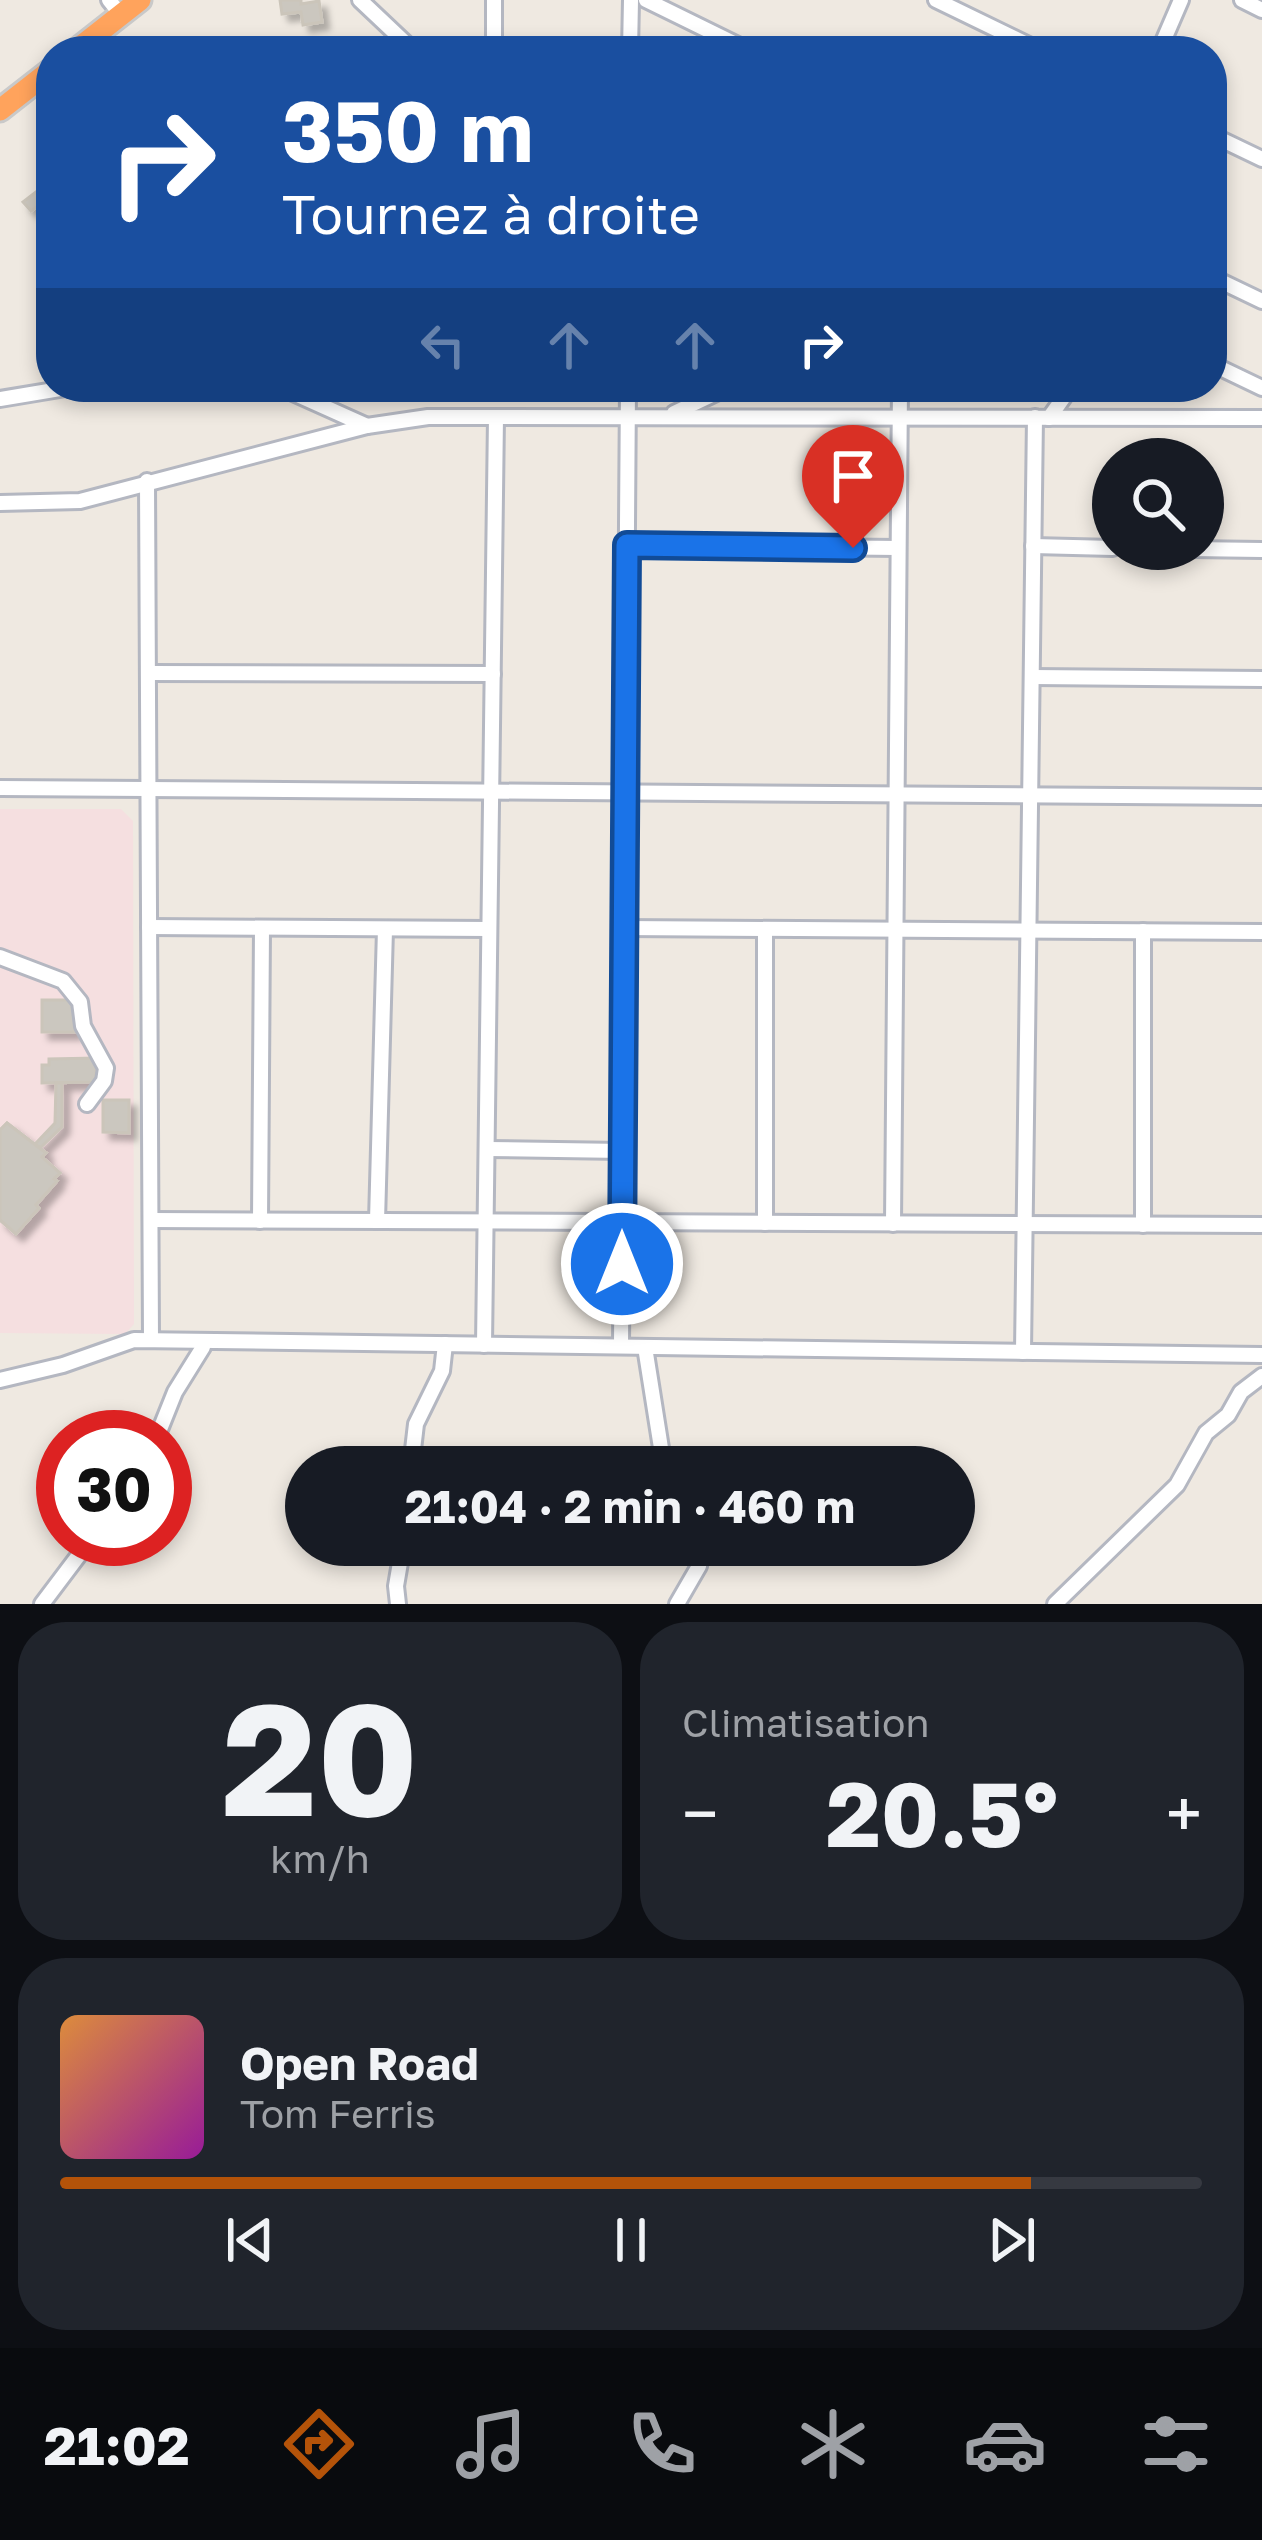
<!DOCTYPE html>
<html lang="fr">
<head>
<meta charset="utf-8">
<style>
  body { margin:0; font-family:"Golos Text",sans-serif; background:#20242c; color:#f1f3f6; height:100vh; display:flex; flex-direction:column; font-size:45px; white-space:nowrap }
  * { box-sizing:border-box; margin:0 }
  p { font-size:39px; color:#9ea1a6 }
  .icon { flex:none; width:66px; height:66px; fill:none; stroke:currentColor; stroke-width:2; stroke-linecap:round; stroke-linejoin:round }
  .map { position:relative; height:1604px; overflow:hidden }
  .sheet { display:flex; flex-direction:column; gap:18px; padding:18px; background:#0d0f14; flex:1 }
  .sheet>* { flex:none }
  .hud { position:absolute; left:36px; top:36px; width:1191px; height:366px; border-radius:48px; box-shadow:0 6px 18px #0003; background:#1a4fa0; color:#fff; overflow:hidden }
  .tools { position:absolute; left:1092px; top:438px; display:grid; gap:24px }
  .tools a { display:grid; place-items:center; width:132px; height:132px; border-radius:50%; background:#171b24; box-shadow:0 6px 18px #0003; font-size:60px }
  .speed { position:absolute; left:36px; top:1410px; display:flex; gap:24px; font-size:60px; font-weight:700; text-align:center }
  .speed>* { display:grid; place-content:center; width:156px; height:156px; border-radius:50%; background:#171b24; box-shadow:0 6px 18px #0003; line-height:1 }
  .speed .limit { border:18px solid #d22; background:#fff; color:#111 }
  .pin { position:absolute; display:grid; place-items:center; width:102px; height:102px; color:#fff; margin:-123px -51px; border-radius:50% 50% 50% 0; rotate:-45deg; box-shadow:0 0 12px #0007 }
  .pin .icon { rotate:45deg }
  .me { position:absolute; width:132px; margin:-66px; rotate:0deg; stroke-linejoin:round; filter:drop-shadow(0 0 9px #0008) }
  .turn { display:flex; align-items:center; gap:42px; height:252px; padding:0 48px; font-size:54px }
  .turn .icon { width:156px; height:156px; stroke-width:2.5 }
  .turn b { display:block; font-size:84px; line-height:102px }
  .lanes { display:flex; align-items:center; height:114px; padding:0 48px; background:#0003; justify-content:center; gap:60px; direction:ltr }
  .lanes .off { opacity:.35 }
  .big { font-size:90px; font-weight:700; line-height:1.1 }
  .sheet .card { flex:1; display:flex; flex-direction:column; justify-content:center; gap:18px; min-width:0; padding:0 42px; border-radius:48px; background:#20242c }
  .sheet .dial { align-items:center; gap:0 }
  .dial b { font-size:156px; line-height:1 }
  .song { display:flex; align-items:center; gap:36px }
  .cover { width:144px; height:144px; border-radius:18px; background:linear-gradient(135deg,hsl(30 70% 55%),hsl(300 70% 35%)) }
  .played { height:12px; border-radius:6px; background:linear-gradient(90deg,#b45309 85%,#363941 85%) }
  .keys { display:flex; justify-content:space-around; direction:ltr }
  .heat { display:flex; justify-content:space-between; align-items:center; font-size:66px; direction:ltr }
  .sheet .tiles { flex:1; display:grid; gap:18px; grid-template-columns:1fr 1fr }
  .card:last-child { grid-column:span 2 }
  .trip { position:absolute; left:285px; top:1446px; width:690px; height:120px; border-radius:60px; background:#171b24; box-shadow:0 6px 18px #0003; font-weight:700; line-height:120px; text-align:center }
  .tab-bar { display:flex; height:192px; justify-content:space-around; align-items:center; background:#090b0e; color:#9ea1a6 }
  .tab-bar .icon { width:84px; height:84px }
  .tab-bar .selected { color:#b45309 }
  .tab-bar b { font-size:54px; color:#f1f3f6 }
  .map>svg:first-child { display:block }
</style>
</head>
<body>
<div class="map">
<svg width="1262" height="1604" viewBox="0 0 1262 1604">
  <defs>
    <filter id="shadow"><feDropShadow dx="7" dy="7" stdDeviation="3" flood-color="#0004"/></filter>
  </defs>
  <rect width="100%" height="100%" fill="#efe9e1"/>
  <polygon fill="#f5dfe0" points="0,809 121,809 133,821 134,1324 125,1334 0,1333"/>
  <g fill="#cbc7bf" stroke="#cbc5ba" stroke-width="3" filter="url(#shadow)">
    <polygon points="280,0 301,0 301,4 319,1 322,22 303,25 301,12 282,14"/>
    <polygon points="41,188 49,198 31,211 23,202"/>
    <rect x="42" y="1000" width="33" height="32"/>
    <polygon points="96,1058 96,1082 42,1083 42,1065 49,1065 49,1059"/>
    <polygon points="56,1083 62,1083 62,1127 40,1148 35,1144 55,1123"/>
    <polygon points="103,1100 129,1100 129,1133 103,1132"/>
    <polygon points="7,1123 46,1153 42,1157 60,1173 54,1179 57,1181 36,1205 39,1208 16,1234 0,1220 0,1181 3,1184 16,1169 27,1180 15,1193 21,1200 43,1177 16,1151 0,1169 0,1130"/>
    <polygon points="7,1123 46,1153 42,1157 60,1173 54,1179 57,1181 36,1205 39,1208 16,1234 0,1220 0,1130"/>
  </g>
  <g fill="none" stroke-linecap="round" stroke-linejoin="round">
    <defs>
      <g id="minor">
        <polyline points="109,0 121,15"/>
        <polyline points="360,0 414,51"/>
        <polyline points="646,0 750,51"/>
        <polyline points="936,0 1041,51"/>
        <polyline points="1242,0 1262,10"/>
        <polyline points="494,51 494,0"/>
        <polyline points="630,51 631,0"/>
        <polyline points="1159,51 1181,0"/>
        <polyline points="1212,135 1262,159"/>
        <polyline points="1212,277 1262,301"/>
        <polyline points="1212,364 1262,388"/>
        <polyline points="280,387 367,426"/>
        <polyline points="0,399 72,387"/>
        <polyline points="674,413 729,387"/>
        <polyline points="1049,418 1071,387"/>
        <polyline points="147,481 151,1340"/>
        <polyline points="0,503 80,501 367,426 428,417 1262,418"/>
        <polyline points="627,545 898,548"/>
        <polyline points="1033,546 1113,548"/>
        <polyline points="1191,549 1262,550"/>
        <polyline points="148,673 493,674"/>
        <polyline points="1032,677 1262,679"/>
        <polyline points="0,788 1262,797"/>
        <polyline points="149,927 489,929"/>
        <polyline points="624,928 1262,932"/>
        <polyline points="1143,931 1143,1225"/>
        <polyline points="0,957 63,981 80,1002 83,1026 106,1068 104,1081 87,1104"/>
        <polyline points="487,1149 623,1151"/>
        <polyline points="151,1220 1262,1225"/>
        <polyline points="260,1221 262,928"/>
        <polyline points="377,1221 385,929"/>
        <polyline points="765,1223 765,929"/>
        <polyline points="893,1224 900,387"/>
        <polyline points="484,1345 496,417"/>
        <polyline points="621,1346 628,387"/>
        <polyline points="645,1347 664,1467"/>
        <polyline points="1023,1352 1035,417"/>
        <polyline points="0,1380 63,1365 134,1340 1262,1355"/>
        <polyline points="157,1437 175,1392 203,1347"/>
        <polyline points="411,1467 416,1424 442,1371 445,1344"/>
        <polyline points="42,1604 91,1539"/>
        <polyline points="398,1604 396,1586 403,1545"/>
        <polyline points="677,1604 699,1566 688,1545"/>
        <polyline points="1055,1604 1177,1485 1206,1433 1228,1415 1241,1392 1262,1376"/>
      </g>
      <g id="highway">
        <polyline points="75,51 140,0"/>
        <polyline points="0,110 51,70"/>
      </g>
    </defs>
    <use href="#minor" stroke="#b4b7c1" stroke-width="20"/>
    <use href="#highway" stroke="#c9c9c9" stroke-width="27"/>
    <use href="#minor" stroke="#fff" stroke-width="14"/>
    <use href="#highway" stroke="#ffa35c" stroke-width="21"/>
  </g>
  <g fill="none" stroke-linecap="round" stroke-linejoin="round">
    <defs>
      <polyline id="route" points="622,1264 627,545 853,548"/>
    </defs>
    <use href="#route" stroke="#114b97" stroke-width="30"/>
    <use href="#route" stroke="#1a73e8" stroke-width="21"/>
  </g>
</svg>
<div class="tools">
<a><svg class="icon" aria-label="search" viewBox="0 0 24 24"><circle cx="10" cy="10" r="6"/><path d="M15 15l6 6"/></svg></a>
</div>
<div class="speed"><div class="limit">30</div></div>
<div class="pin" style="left:853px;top:548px;background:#d93025"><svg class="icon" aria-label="arrive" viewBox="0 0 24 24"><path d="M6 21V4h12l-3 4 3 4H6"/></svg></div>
<svg class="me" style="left:622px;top:1264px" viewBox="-20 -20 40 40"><circle r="17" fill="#1a73e8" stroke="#fff" stroke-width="3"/><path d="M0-11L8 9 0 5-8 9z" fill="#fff"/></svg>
<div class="trip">21:04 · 2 min · 460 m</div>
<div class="hud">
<div class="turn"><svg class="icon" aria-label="right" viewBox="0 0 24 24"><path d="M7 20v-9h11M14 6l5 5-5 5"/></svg><div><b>350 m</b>Tournez à droite</div></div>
<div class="lanes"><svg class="icon off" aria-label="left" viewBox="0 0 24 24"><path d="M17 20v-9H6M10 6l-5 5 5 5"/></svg><svg class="icon off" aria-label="ahead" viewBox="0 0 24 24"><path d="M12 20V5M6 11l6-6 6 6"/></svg><svg class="icon off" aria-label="ahead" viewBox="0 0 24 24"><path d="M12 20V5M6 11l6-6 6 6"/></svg><svg class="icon" aria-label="right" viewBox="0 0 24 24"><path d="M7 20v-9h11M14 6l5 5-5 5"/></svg></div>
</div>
</div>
<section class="sheet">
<div class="tiles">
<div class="card dial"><b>20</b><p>km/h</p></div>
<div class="card"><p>Climatisation</p>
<div class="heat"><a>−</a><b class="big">20.5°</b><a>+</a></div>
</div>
<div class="card">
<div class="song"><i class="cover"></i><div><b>Open Road</b><p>Tom Ferris</p></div></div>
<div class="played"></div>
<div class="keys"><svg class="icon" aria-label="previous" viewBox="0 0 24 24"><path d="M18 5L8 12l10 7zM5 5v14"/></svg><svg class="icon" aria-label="pause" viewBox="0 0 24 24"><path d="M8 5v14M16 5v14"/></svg><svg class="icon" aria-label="next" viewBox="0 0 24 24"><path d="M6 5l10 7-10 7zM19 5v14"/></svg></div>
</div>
</div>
</section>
<nav class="tab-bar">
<b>21:02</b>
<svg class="icon selected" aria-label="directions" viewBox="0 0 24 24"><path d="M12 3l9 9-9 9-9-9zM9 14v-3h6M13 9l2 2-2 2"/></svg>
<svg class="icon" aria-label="music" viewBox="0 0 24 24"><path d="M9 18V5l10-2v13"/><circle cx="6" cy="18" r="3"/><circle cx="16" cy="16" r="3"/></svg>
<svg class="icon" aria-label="phone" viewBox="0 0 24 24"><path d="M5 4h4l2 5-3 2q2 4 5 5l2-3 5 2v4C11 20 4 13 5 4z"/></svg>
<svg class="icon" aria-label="climate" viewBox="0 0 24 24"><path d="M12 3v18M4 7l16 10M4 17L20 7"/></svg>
<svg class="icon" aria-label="car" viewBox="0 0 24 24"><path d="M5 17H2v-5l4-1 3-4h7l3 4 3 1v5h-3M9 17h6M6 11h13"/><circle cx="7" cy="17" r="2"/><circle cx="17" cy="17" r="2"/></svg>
<svg class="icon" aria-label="filters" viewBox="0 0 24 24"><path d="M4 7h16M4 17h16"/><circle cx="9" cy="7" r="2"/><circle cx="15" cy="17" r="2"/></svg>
</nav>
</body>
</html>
